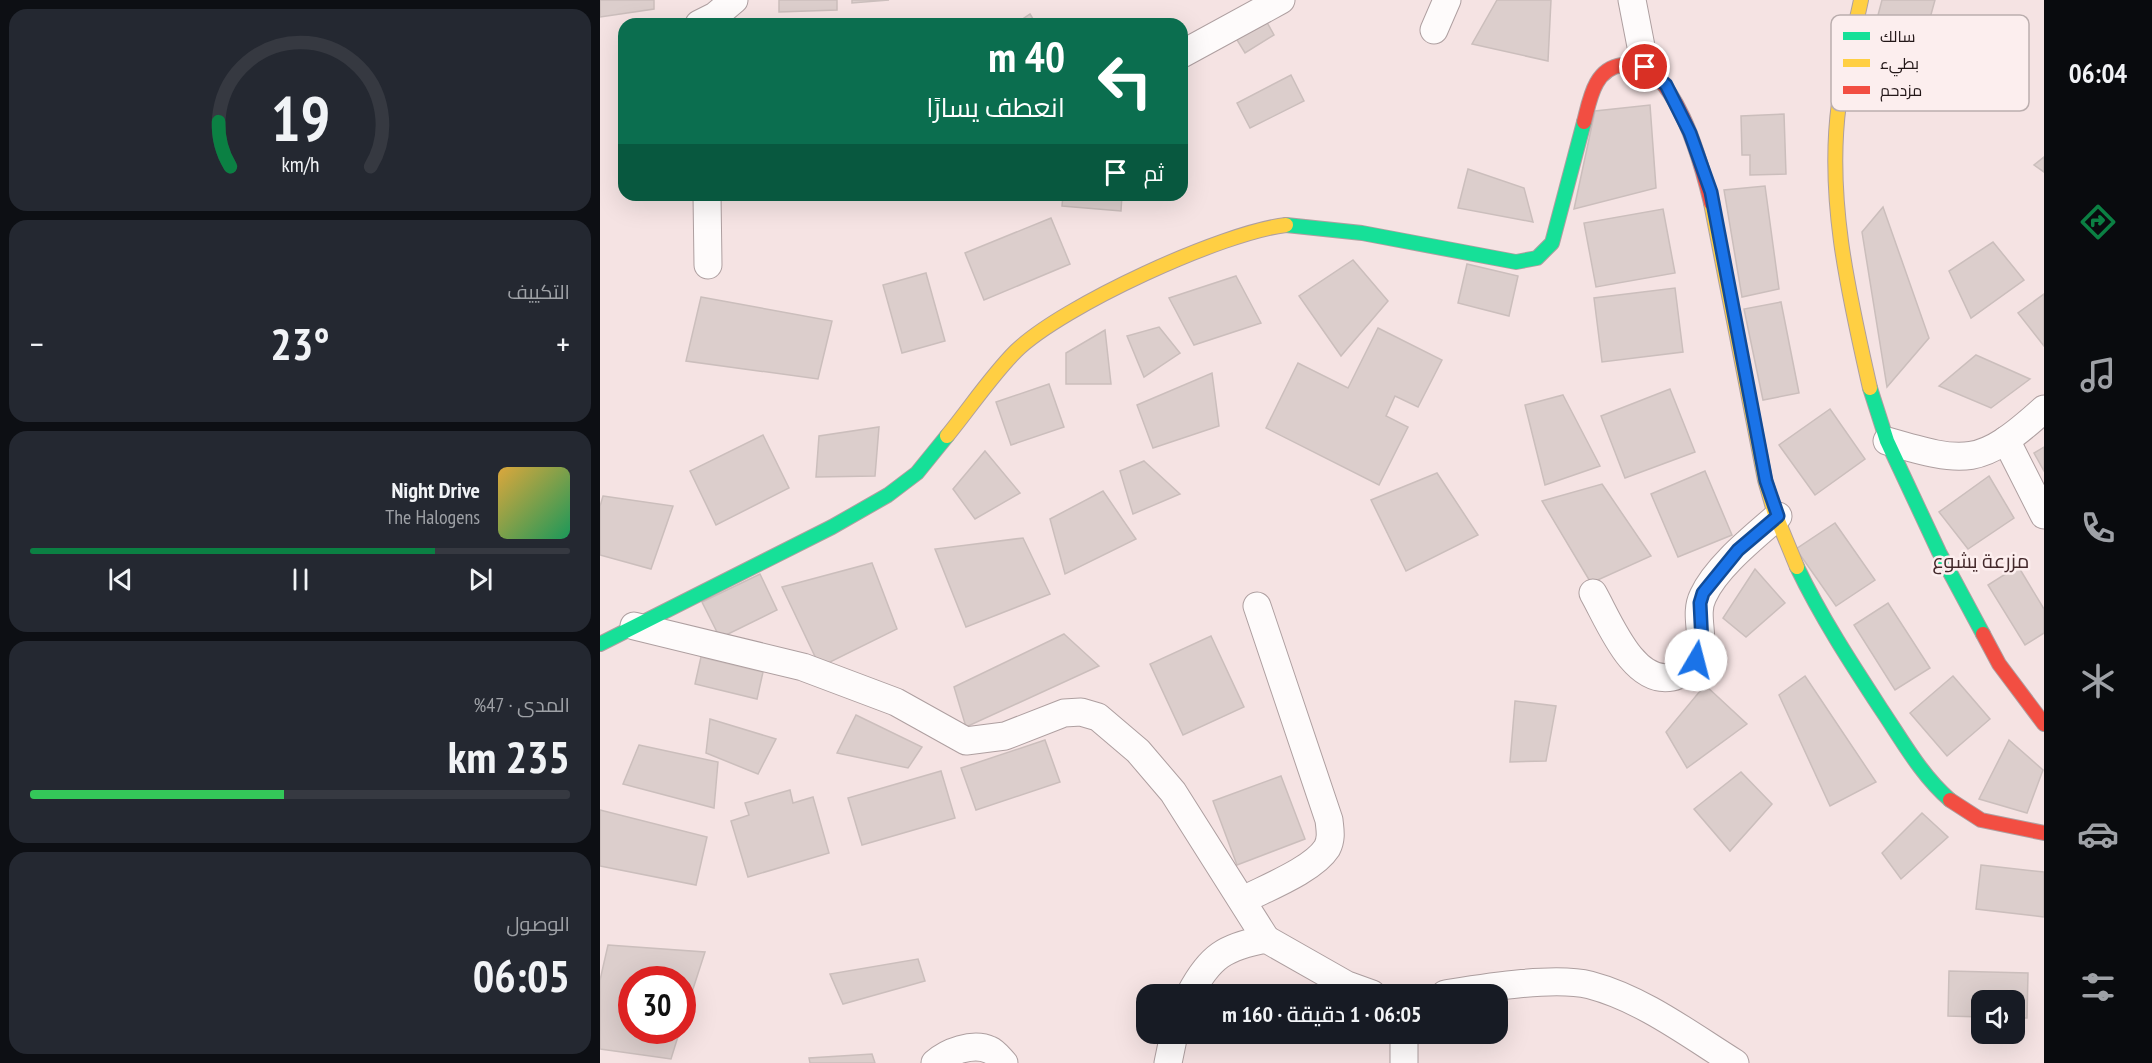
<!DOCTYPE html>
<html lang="ar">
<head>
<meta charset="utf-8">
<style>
  body { margin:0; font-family:"PT Sans Narrow",Cairo,sans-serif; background:#242831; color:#f1f3f6; direction:rtl; height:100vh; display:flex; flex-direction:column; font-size:22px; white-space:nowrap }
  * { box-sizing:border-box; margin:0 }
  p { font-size:20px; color:#9ea1a6 }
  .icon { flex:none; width:33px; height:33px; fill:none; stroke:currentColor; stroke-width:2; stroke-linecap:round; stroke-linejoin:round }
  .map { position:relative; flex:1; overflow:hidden; direction:ltr }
  .side { display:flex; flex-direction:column; gap:9px; padding:9px; background:#0d0f14; width:600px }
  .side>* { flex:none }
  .banner { position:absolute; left:18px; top:18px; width:570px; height:183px; border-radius:18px; box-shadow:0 6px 24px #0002; direction:rtl; background:#0b6e4f; color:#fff; overflow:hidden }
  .buttons { position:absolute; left:1371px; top:990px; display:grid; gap:12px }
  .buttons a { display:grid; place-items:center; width:54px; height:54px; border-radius:12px; background:#171b24; box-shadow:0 6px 24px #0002; font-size:30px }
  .speed { position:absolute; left:18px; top:966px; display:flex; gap:12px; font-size:30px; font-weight:700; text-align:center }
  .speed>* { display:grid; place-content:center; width:78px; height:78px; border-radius:50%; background:#171b24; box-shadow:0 6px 24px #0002; line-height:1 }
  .speed .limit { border:9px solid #d22; background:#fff; color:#111 }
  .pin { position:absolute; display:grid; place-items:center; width:51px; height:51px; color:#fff; margin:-26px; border:3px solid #fff; border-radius:50%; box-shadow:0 2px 6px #0007 }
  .me { position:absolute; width:66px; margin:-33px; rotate:8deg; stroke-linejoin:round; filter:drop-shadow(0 0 4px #0008) }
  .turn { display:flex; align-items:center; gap:21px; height:126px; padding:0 24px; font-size:27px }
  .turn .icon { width:78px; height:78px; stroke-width:2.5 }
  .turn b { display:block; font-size:42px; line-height:51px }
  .then { display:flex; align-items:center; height:57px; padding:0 24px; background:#0003; gap:12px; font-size:22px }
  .big { font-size:45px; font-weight:600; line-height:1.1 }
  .side .card { flex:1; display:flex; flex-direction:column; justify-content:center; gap:9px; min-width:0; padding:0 21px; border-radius:18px; background:#242831 }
  .side .dial { align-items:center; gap:0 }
  .dial svg { height:156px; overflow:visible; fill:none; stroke:#363941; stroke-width:7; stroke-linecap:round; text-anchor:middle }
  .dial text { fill:#f1f3f6; stroke:none }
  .song { display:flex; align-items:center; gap:18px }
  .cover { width:72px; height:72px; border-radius:9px; background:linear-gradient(135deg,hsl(40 70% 55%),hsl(150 70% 35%)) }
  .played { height:6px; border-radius:3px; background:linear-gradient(90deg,#0b8043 75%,#363941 75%) }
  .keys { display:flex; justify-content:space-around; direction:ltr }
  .heat { display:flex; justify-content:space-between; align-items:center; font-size:33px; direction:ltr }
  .charge { height:9px; border-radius:4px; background:linear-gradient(90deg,#34c759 47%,#363941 0) }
  .trip { position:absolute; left:536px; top:984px; width:372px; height:60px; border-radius:18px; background:#171b24; box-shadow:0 6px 24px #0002; font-weight:600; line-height:60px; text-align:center; direction:rtl }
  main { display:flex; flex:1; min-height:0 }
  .dock { display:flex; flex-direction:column; width:108px; justify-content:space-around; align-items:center; background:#090b0e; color:#9ea1a6 }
  .dock .icon { width:42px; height:42px }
  .dock .active { color:#0b8043 }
  .dock b { font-size:27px; color:#f1f3f6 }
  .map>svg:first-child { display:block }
</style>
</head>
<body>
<main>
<nav class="dock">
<b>06:04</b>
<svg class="icon active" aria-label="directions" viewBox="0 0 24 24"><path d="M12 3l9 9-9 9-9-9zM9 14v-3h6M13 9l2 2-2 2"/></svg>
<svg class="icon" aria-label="music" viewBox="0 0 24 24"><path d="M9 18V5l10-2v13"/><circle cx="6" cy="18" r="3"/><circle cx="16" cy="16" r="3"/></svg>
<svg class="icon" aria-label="phone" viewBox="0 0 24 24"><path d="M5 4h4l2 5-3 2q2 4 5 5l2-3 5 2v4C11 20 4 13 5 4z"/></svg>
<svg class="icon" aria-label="climate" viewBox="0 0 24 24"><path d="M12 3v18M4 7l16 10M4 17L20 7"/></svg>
<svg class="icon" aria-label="car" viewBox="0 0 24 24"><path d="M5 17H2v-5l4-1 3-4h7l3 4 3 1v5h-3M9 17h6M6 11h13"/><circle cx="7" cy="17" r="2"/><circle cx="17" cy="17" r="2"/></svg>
<svg class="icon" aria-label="filters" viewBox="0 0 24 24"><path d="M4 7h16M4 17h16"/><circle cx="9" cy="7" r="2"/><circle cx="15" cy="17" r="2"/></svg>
</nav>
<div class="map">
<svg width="1444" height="1063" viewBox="0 0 1444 1063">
  <rect width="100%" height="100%" fill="#f5e3e3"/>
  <g fill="#dccecc" stroke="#cbbebc" stroke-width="1.5">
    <polygon points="0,0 54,0 54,9 0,17"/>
    <polygon points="179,0 237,0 237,10 179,12"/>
    <polygon points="252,0 289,0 252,3"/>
    <polygon points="897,0 951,0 948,61 872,44"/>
    <polygon points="1282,0 1335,0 1319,58 1298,73 1264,68"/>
    <polygon points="430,14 436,24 415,24"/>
    <polygon points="664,17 674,35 645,53 634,35"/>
    <polygon points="691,75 704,101 650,128 637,103"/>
    <polygon points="1050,105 1056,188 974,209 995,111"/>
    <polygon points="1184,114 1186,174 1150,175 1150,155 1142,155 1141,116"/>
    <polygon points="1444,157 1444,172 1434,165"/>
    <polygon points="868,169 924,188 933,222 858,208"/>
    <polygon points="1165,186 1179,289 1142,297 1124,190"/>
    <polygon points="463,195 522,195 521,211 462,206"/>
    <polygon points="1283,207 1329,338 1287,387 1262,232"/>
    <polygon points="1063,209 1075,273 996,287 984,223"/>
    <polygon points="451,218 470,264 384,300 365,253"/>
    <polygon points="1393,242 1424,280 1371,318 1349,271"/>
    <polygon points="753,260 788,301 741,356 699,296"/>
    <polygon points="867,264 918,276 909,316 858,303"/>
    <polygon points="326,273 345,341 302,353 283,285"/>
    <polygon points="636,276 661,323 594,345 569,298"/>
    <polygon points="1075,288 1083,352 1002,362 994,298"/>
    <polygon points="1444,294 1444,346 1418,313"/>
    <polygon points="101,297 232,321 218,379 86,361"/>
    <polygon points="1181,302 1199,393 1163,400 1144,309"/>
    <polygon points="559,327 580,353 544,377 527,336"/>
    <polygon points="778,328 842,360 818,407 795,396 786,416 808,427 779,485 666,428 698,363 748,388"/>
    <polygon points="505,330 511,384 466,384 466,353"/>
    <polygon points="1376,355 1430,379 1391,408 1339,386"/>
    <polygon points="612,373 619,426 553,448 537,405"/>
    <polygon points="449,384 464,427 411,445 396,402"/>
    <polygon points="1070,389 1095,452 1025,478 1001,416"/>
    <polygon points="963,395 1000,466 945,485 925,405"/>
    <polygon points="1230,409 1265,459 1215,495 1179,445"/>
    <polygon points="279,427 275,476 216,477 219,436"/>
    <polygon points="163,435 189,488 116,525 90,471"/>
    <polygon points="1444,447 1444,471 1434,453"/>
    <polygon points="385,451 420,493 375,519 353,489"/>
    <polygon points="544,461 580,494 533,514 520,471"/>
    <polygon points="1105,471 1132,535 1078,557 1051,494"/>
    <polygon points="837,473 878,535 806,571 771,500"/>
    <polygon points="1389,476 1414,518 1368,549 1339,512"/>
    <polygon points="1002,484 1051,556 991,583 942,501"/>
    <polygon points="503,491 536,539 465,574 450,519"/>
    <polygon points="3,496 73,506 51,569 0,555 0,506"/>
    <polygon points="1235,523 1275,580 1236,606 1196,549"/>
    <polygon points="423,538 450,594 366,627 335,549"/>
    <polygon points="272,563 297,629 220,667 182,587"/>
    <polygon points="1418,566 1444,609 1444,633 1425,645 1388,585"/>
    <polygon points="1155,569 1185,603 1146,637 1123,618"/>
    <polygon points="160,574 177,610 120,638 102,602"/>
    <polygon points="1288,603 1330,668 1295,690 1254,625"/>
    <polygon points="464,634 499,666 366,727 354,687"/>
    <polygon points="611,636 644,707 583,735 550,664"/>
    <polygon points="101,657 163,672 157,699 95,684"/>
    <polygon points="1205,676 1276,782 1230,806 1179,695"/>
    <polygon points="1353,676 1390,719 1347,756 1310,713"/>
    <polygon points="1105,685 1147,724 1087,768 1066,732"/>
    <polygon points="915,701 956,706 946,761 910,762"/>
    <polygon points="256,715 322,747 308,768 237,753"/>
    <polygon points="110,719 176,739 158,774 106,753"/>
    <polygon points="445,740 460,782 376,810 361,768"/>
    <polygon points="1409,740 1443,770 1427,813 1379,799"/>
    <polygon points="39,745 118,762 114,808 23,784"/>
    <polygon points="341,771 355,818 262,845 248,798"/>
    <polygon points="1141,772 1172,804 1130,851 1094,809"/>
    <polygon points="681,776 705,839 637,865 613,801"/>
    <polygon points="190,790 193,803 213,797 229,853 148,877 131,821 149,815 145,803"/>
    <polygon points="0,810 107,837 96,885 0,866"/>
    <polygon points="1322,813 1348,837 1301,879 1282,853"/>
    <polygon points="1381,865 1444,872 1444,917 1376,909"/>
    <polygon points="8,945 105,952 82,1023 82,980 32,980 32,1030 80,1030 71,1059 0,1049 0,980"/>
    <polygon points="318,959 325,981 243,1004 230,974"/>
    <polygon points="1349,971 1428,973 1427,1018 1414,1018 1414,1000 1382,1000 1382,1017 1348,1016"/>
    <polygon points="272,1054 275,1063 210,1063 209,1058"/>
  </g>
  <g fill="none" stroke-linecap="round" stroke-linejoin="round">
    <defs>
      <g id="street">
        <polyline points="1032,0 1045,67"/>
        <polyline points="99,24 115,16 134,0"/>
        <polyline points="834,30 847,0"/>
        <polyline points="582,54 681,0"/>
        <polyline points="107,195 108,265"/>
        <polyline points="1406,440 1444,515"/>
        <path d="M1287 441C1366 464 1380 467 1444 409"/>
        <path d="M993 593C1009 621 1033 685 1072 677 1080 676 1093 666 1097 659 1107 639 1093 616 1103 596 1116 567 1154 537 1178 516"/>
        <polyline points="34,626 203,667 296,702 366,741 405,736 464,713 481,712 498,717 538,751 573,792 666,939"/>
        <path d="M643 900C666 888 713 870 727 848 732 838 730 830 729 820L657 606"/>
        <path d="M590 994C610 956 625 947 666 939L747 985 772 994"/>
        <path d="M845 994C883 988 954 976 990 985 1043 999 1090 1035 1135 1063"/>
        <polyline points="804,1034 804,1063"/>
        <path d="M335 1063C347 1052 373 1042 390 1050 395 1052 400 1059 404 1063"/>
        <polyline points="568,1063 574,1034"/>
      </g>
      <g id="fast">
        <polyline points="686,225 762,233 916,262 937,258 952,243 984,122"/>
        <polyline points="1270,388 1287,441 1339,552 1383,634"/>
        <path d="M1197 567C1221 617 1251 663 1281 709 1302 740 1321 775 1350 800"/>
        <polyline points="0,644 232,527 288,495 317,473 347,436"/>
      </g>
      <g id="slow">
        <path d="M1261 0C1254 34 1244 68 1239 103 1226 199 1249 295 1270 388"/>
        <polyline points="1111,203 1165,480 1174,511 1197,567"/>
        <path d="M347 436C370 408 391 376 416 351 462 306 623 232 686 225"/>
      </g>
      <g id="jam">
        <path d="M984 122C990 99 994 69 1022 65 1075 57 1102 166 1111 203"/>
        <polyline points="1383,634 1399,664 1444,724"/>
        <polyline points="1350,800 1381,820 1444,833"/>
      </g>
    </defs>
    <use href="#street" stroke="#ae9fa0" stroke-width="29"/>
    <use href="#fast" stroke="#ae9fa0" stroke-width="16"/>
    <use href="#slow" stroke="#ae9fa0" stroke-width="16"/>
    <use href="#jam" stroke="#ae9fa0" stroke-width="16"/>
    <use href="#street" stroke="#fefbfb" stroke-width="27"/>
    <use href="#fast" stroke="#16e098" stroke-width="14"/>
    <use href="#slow" stroke="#ffcf43" stroke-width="14"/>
    <use href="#jam" stroke="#f24e42" stroke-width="14"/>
  </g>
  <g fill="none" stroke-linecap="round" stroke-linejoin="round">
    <defs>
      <polyline id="route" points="1045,67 1066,85 1090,133 1111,192 1166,481 1178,516 1138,550 1103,593 1100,603 1102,644 1096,660"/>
    </defs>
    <use href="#route" stroke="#114b97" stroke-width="15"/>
    <use href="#route" stroke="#1a73e8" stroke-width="10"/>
  </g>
  <g text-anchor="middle" stroke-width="5" stroke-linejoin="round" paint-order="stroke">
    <g font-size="20" fill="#43292b" stroke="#fceeee">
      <text x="1381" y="568">مزرعة يشوع</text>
    </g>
  </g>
  <rect x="1231" y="15" width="198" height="96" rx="9" fill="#fceeee" stroke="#bbaeae" stroke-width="1.5"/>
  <rect x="1243" y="32" width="27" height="8" fill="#16e098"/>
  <rect x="1243" y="59" width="27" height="8" fill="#ffcf43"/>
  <rect x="1243" y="86" width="27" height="8" fill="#f24e42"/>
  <g font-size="16" fill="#231718">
    <text x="1280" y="42">سالك</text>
    <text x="1280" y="69">بطيء</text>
    <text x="1280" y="96">مزدحم</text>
  </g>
</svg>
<div class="buttons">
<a><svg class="icon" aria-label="sound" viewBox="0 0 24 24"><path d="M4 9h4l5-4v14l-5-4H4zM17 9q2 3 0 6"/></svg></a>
</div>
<div class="speed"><div class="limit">30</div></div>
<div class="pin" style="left:1045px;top:67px;background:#d93025"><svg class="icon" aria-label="arrive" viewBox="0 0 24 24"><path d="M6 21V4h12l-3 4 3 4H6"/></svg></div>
<svg class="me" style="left:1096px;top:660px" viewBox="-20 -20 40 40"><circle r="19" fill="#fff"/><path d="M0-13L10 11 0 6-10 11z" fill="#1a73e8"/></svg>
<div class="trip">06:05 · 1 دقيقة · 160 m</div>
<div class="banner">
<div class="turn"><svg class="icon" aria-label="left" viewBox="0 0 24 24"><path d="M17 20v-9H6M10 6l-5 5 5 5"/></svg><div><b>40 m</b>انعطف يسارًا</div></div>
<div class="then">ثم<svg class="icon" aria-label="arrive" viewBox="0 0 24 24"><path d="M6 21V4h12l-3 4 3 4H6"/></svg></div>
</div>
</div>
<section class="side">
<div class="card dial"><svg viewBox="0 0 100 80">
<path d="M14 69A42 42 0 1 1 86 69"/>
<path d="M14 69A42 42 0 0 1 8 46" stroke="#0b8043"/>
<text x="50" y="56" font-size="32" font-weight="700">19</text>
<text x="50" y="72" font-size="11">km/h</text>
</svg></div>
<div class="card"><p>التكييف</p>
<div class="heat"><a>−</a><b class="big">23°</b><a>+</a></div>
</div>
<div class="card">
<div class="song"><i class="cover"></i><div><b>Night Drive</b><p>The Halogens</p></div></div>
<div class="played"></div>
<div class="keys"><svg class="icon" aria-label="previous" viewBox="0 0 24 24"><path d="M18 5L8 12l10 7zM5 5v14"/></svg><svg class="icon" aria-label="pause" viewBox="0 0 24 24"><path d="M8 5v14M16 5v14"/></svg><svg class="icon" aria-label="next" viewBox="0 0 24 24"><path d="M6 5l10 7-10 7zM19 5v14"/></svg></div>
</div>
<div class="card"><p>المدى · 47%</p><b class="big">235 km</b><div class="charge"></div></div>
<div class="card"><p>الوصول</p><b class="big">06:05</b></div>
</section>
</main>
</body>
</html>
